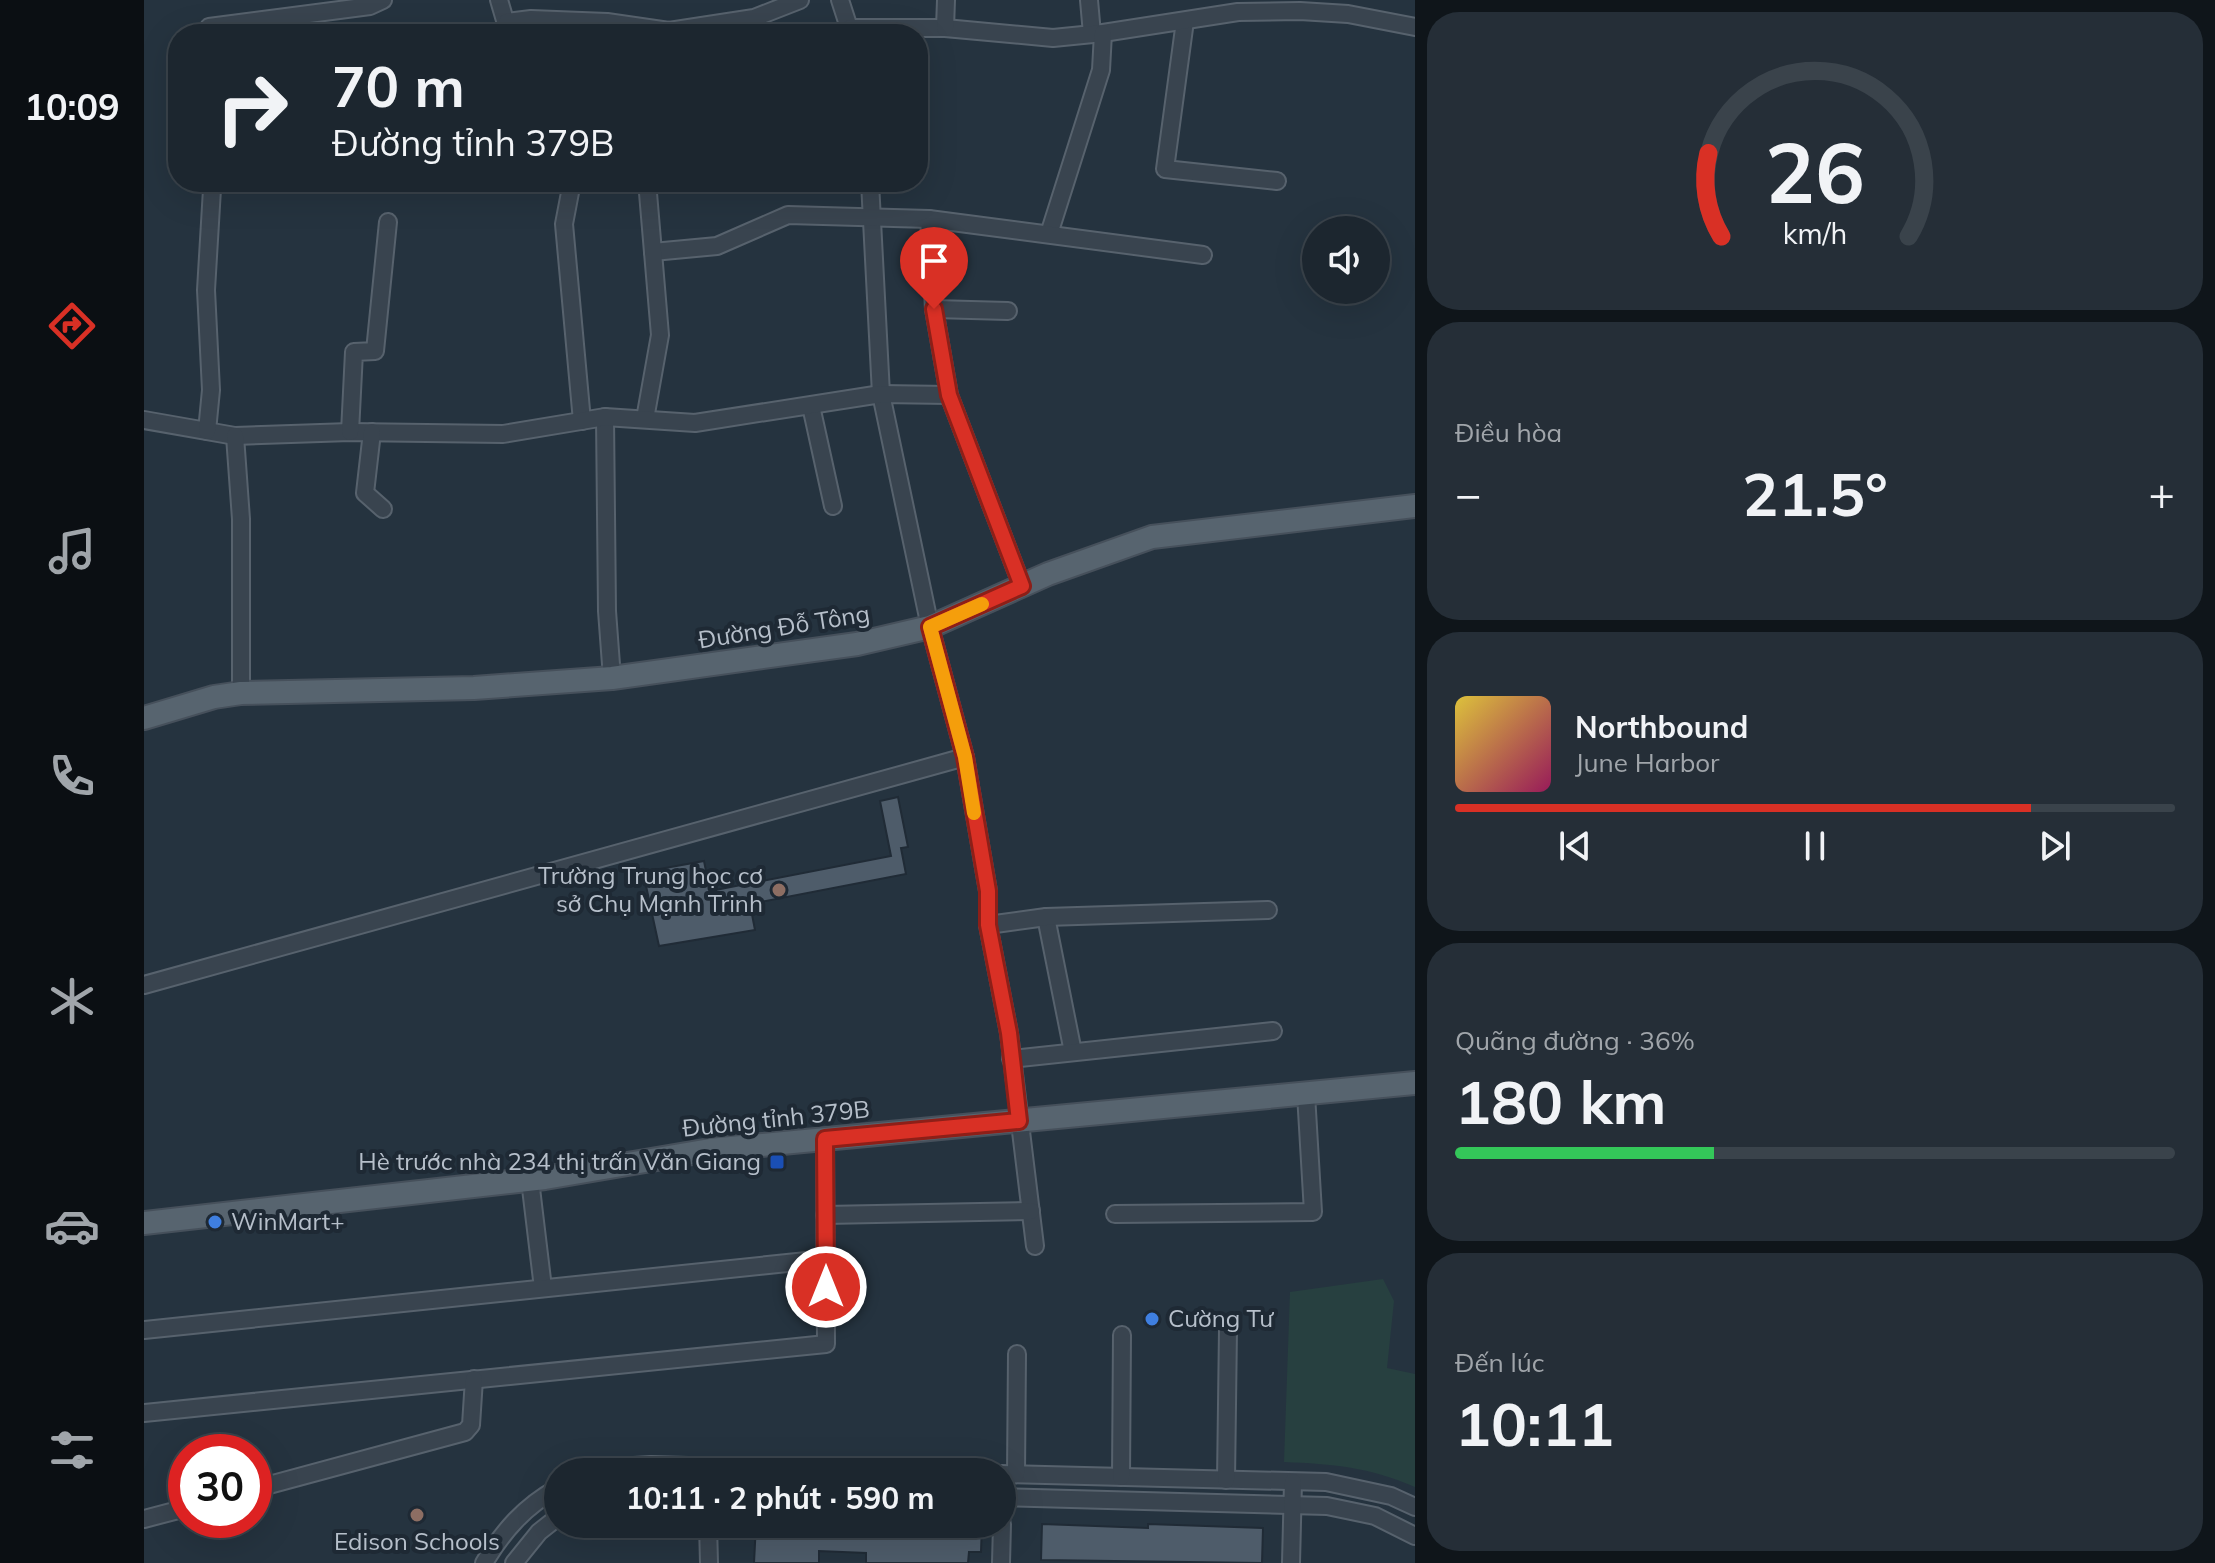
<!DOCTYPE html>
<html lang="vi">
<head>
<meta charset="utf-8">
<style>
  body { margin:0; font-family:Mulish,sans-serif; background:#252e37; color:#f1f3f6; height:100vh; display:flex; flex-direction:column; font-size:30px; white-space:nowrap }
  * { box-sizing:border-box; margin:0 }
  p { font-size:26px; color:#a0a5aa }
  .icon { flex:none; width:44px; height:44px; fill:none; stroke:currentColor; stroke-width:2; stroke-linecap:round; stroke-linejoin:round }
  .map { position:relative; flex:1; overflow:hidden }
  .sheet { display:flex; flex-direction:column; gap:12px; padding:12px; background:#0f151a; width:800px }
  .sheet>* { flex:none }
  .top-card { position:absolute; left:24px; top:24px; width:760px; height:168px; border-radius:32px; box-shadow:0 8px 32px #0002,0 0 0 2px #3a434b; background:#1c262f; color:#f1f3f6; overflow:hidden }
  .controls { position:absolute; left:1158px; top:216px; display:grid; gap:16px }
  .controls a { display:grid; place-items:center; width:88px; height:88px; border-radius:50%; background:#1c262f; box-shadow:0 8px 32px #0002,0 0 0 2px #3a434b; font-size:40px }
  .speed { position:absolute; left:24px; top:1434px; display:flex; gap:16px; font-size:40px; font-weight:700; text-align:center }
  .speed>* { display:grid; place-content:center; width:104px; height:104px; border-radius:50%; background:#1c262f; box-shadow:0 8px 32px #0002,0 0 0 2px #3a434b; line-height:1 }
  .speed .limit { border:12px solid #d22; background:#fff; color:#111 }
  .pin { position:absolute; display:grid; place-items:center; width:68px; height:68px; color:#fff; margin:-82px -34px; border-radius:50% 50% 50% 0; rotate:-45deg; box-shadow:0 0 8px #0007 }
  .pin .icon { rotate:45deg }
  .me { position:absolute; width:88px; margin:-44px; rotate:0deg; stroke-linejoin:round; filter:drop-shadow(0 0 6px #0008) }
  .turn { display:flex; align-items:center; gap:28px; height:168px; padding:0 32px; font-size:36px }
  .turn .icon { width:104px; height:104px; stroke-width:2.5 }
  .turn b { display:block; font-size:56px; line-height:68px }
  .big { font-size:60px; font-weight:700; line-height:1.1 }
  .sheet .tile { flex:1; display:flex; flex-direction:column; justify-content:center; gap:12px; min-width:0; padding:0 28px; border-radius:32px; background:#252e37 }
  .sheet .dial { align-items:center; gap:0 }
  .dial svg { height:208px; overflow:visible; fill:none; stroke:#3a434b; stroke-width:7; stroke-linecap:round; text-anchor:middle }
  .dial text { fill:#f1f3f6; stroke:none }
  .song { display:flex; align-items:center; gap:24px }
  .cover { width:96px; height:96px; border-radius:12px; background:linear-gradient(135deg,hsl(50 70% 55%),hsl(330 70% 35%)) }
  .played { height:8px; border-radius:4px; background:linear-gradient(90deg,#d93025 80%,#3a434b 80%) }
  .keys { display:flex; justify-content:space-around; direction:ltr }
  .heat { display:flex; justify-content:space-between; align-items:center; font-size:44px; direction:ltr }
  .charge { height:12px; border-radius:6px; background:linear-gradient(90deg,#34c759 36%,#3a434b 0) }
  .trip { position:absolute; left:400px; top:1458px; width:472px; height:80px; border-radius:40px; background:#1c262f; box-shadow:0 8px 32px #0002,0 0 0 2px #3a434b; font-weight:700; line-height:80px; text-align:center }
  main { display:flex; flex:1; min-height:0 }
  .tab-bar { display:flex; flex-direction:column; width:144px; justify-content:space-around; align-items:center; background:#0b0f13; color:#a0a5aa }
  .tab-bar .icon { width:56px; height:56px }
  .tab-bar .on { color:#d93025 }
  .tab-bar b { font-size:36px; color:#f1f3f6 }
  .map>svg:first-child { display:block }
</style>
</head>
<body>
<main>
<nav class="tab-bar">
<b>10:09</b>
<svg class="icon on" aria-label="directions" viewBox="0 0 24 24"><path d="M12 3l9 9-9 9-9-9zM9 14v-3h6M13 9l2 2-2 2"/></svg>
<svg class="icon" aria-label="music" viewBox="0 0 24 24"><path d="M9 18V5l10-2v13"/><circle cx="6" cy="18" r="3"/><circle cx="16" cy="16" r="3"/></svg>
<svg class="icon" aria-label="phone" viewBox="0 0 24 24"><path d="M5 4h4l2 5-3 2q2 4 5 5l2-3 5 2v4C11 20 4 13 5 4z"/></svg>
<svg class="icon" aria-label="climate" viewBox="0 0 24 24"><path d="M12 3v18M4 7l16 10M4 17L20 7"/></svg>
<svg class="icon" aria-label="car" viewBox="0 0 24 24"><path d="M5 17H2v-5l4-1 3-4h7l3 4 3 1v5h-3M9 17h6M6 11h13"/><circle cx="7" cy="17" r="2"/><circle cx="17" cy="17" r="2"/></svg>
<svg class="icon" aria-label="filters" viewBox="0 0 24 24"><path d="M4 7h16M4 17h16"/><circle cx="9" cy="7" r="2"/><circle cx="15" cy="17" r="2"/></svg>
</nav>
<div class="map">
<svg width="1271" height="1563" viewBox="0 0 1271 1563">
  <rect width="100%" height="100%" fill="#25333f"/>
  <path fill="#274040" d="M1239 1279 1250 1301 1243 1368 1271 1374V1487C1225 1467 1189 1464 1140 1462L1146 1292Z"/>
  <g fill="#4e5c6a" stroke="#202b36" stroke-width="2">
    <polygon points="754,797 764,847 757,848 762,874 606,904 611,930 515,946 499,872 560,861 566,891 747,856 736,801"/>
    <polygon points="612,1524 838,1524 837,1552 825,1552 824,1563 722,1563 722,1553 675,1551 675,1563 610,1563"/>
    <polygon points="898,1524 1004,1528 1004,1524 1119,1528 1118,1563 897,1560"/>
  </g>
  <g fill="none" stroke-linecap="round" stroke-linejoin="round">
    <defs>
      <g id="minor">
        <polyline points="355,0 365,34"/>
        <polyline points="696,0 707,34"/>
        <polyline points="945,0 948,34"/>
        <polyline points="1041,21 1021,169 1133,181"/>
        <polyline points="363,22 387,19 463,22 525,31 610,18 656,0"/>
        <polyline points="65,27 226,6 239,0"/>
        <polyline points="706,28 801,28 909,38 959,33 1094,12 1156,11 1204,14 1271,27"/>
        <polyline points="801,28 802,0"/>
        <polyline points="428,182 420,224 438,421"/>
        <polyline points="726,182 737,394 786,627 821,757 844,891 844,925 865,1033 891,1246"/>
        <polyline points="785,219 790,309 805,395 878,586"/>
        <polyline points="905,234 957,70 959,33"/>
        <polyline points="509,252 573,246 644,215 785,219 1059,255"/>
        <polyline points="790,309 864,311"/>
        <polyline points="667,406 689,506"/>
        <polyline points="461,417 463,611 468,678"/>
        <polyline points="501,419 516,335 504,193"/>
        <polyline points="0,420 91,436 206,432 359,434 461,417 551,423 737,394 805,395"/>
        <polyline points="63,431 67,390 62,290 68,189"/>
        <polyline points="206,432 210,352 231,351 244,222"/>
        <polyline points="228,432 221,493 239,509"/>
        <polyline points="91,436 97,519 97,693"/>
        <polyline points="902,917 929,1052"/>
        <polyline points="844,925 902,917 1124,910"/>
        <polyline points="0,985 821,757"/>
        <polyline points="867,1059 1129,1031"/>
        <polyline points="386,1180 399,1288"/>
        <polyline points="971,1214 1169,1212 1162,1094"/>
        <polyline points="681,1215 887,1211"/>
        <polyline points="0,1330 682,1259"/>
        <polyline points="0,1413 682,1344 681,1139"/>
        <polyline points="454,1472 472,1467 507,1465 776,1472"/>
        <polyline points="858,1474 1182,1482 1247,1496 1271,1507"/>
        <polyline points="872,1474 873,1354"/>
        <polyline points="977,1477 978,1335"/>
        <polyline points="1082,1480 1084,1329"/>
        <polyline points="110,1489 321,1432 327,1425 330,1379"/>
        <polyline points="858,1497 1183,1506 1231,1516 1271,1536"/>
        <polyline points="0,1519 42,1508"/>
        <polyline points="564,1524 565,1563"/>
        <path d="M340 1563C359 1531 381 1506 414 1488"/>
        <polyline points="370,1563 395,1532 414,1517"/>
        <polyline points="857,1563 858,1524"/>
        <polyline points="1147,1563 1149,1482"/>
      </g>
      <g id="major">
        <polyline points="0,718 70,697 97,693 330,688 468,678 713,644 786,627 904,574 1008,537 1271,506"/>
        <polyline points="0,1223 401,1178 566,1150 1271,1083"/>
      </g>
    </defs>
    <use href="#minor" stroke="#57626d" stroke-width="20"/>
    <use href="#major" stroke="#46505b" stroke-width="26"/>
    <use href="#minor" stroke="#39444f" stroke-width="16"/>
    <use href="#major" stroke="#57646f" stroke-width="22"/>
  </g>
  <g fill="none" stroke-linecap="round" stroke-linejoin="round">
    <defs>
      <polyline id="route" points="682,1287 681,1139 875,1121 865,1033 844,925 844,891 821,757 786,627 878,586 805,395 790,309"/>
    </defs>
    <use href="#route" stroke="#8d1f18" stroke-width="20"/>
    <use href="#route" stroke="#d93025" stroke-width="14"/>
    <polyline stroke="#f59e0b" stroke-width="14" points="830,813 821,757 786,627 838,604"/>
  </g>
  <g fill="#8d6e63" stroke="#1e2934" stroke-width="3">
    <circle cx="635" cy="890" r="8"/>
    <circle cx="273" cy="1515" r="8"/>
  </g>
  <rect fill="#1a4fb4" stroke="#1e2934" stroke-width="3" x="625" y="1154" width="16" height="16" rx="4"/>
  <g fill="#3f7fe0" stroke="#1e2934" stroke-width="3">
    <circle cx="71" cy="1222" r="8"/>
    <circle cx="1008" cy="1319" r="8"/>
  </g>
  <g text-anchor="middle" stroke-width="8" stroke-linejoin="round" paint-order="stroke">
    <g font-size="24" fill="#b6bfca" stroke="#1e2934">
      <text transform="translate(640 627) rotate(-9)" y="8">Đường Đỗ Tông</text>
      <text transform="translate(632 1119) rotate(-6)" y="8">Đường tỉnh 379B</text>
    </g>
    <g font-size="24" fill="#b6bfca" stroke="#1e2934" text-anchor="end">
      <text x="619" y="884">Trường Trung học cơ<tspan x="619" dy="28">sở Chụ Mạnh Trinh</tspan></text>
      <text x="617" y="1170">Hè trước nhà 234 thị trấn Văn Giang</text>
      <text x="87" y="1230" text-anchor="start">WinMart+</text>
      <text x="1024" y="1327" text-anchor="start">Cường Tư</text>
      <text x="273" y="1550" text-anchor="middle">Edison Schools</text>
    </g>
  </g>
</svg>
<div class="controls">
<a><svg class="icon" aria-label="sound" viewBox="0 0 24 24"><path d="M4 9h4l5-4v14l-5-4H4zM17 9q2 3 0 6"/></svg></a>
</div>
<div class="speed"><div class="limit">30</div></div>
<div class="pin" style="left:790px;top:309px;background:#d93025"><svg class="icon" aria-label="arrive" viewBox="0 0 24 24"><path d="M6 21V4h12l-3 4 3 4H6"/></svg></div>
<svg class="me" style="left:682px;top:1287px" viewBox="-20 -20 40 40"><circle r="17" fill="#d93025" stroke="#fff" stroke-width="3"/><path d="M0-11L8 9 0 5-8 9z" fill="#fff"/></svg>
<div class="trip">10:11 · 2 phút · 590 m</div>
<div class="top-card">
<div class="turn"><svg class="icon" aria-label="right" viewBox="0 0 24 24"><path d="M7 20v-9h11M14 6l5 5-5 5"/></svg><div><b>70 m</b>Đường tỉnh 379B</div></div>
</div>
</div>
<section class="sheet">
<div class="tile dial"><svg viewBox="0 0 100 80">
<path d="M14 69A42 42 0 1 1 86 69"/>
<path d="M14 69A42 42 0 0 1 9 37" stroke="#d93025"/>
<text x="50" y="56" font-size="32" font-weight="700">26</text>
<text x="50" y="72" font-size="11">km/h</text>
</svg></div>
<div class="tile"><p>Điều hòa</p>
<div class="heat"><a>−</a><b class="big">21.5°</b><a>+</a></div>
</div>
<div class="tile">
<div class="song"><i class="cover"></i><div><b>Northbound</b><p>June Harbor</p></div></div>
<div class="played"></div>
<div class="keys"><svg class="icon" aria-label="previous" viewBox="0 0 24 24"><path d="M18 5L8 12l10 7zM5 5v14"/></svg><svg class="icon" aria-label="pause" viewBox="0 0 24 24"><path d="M8 5v14M16 5v14"/></svg><svg class="icon" aria-label="next" viewBox="0 0 24 24"><path d="M6 5l10 7-10 7zM19 5v14"/></svg></div>
</div>
<div class="tile"><p>Quãng đường · 36%</p><b class="big">180 km</b><div class="charge"></div></div>
<div class="tile"><p>Đến lúc</p><b class="big">10:11</b></div>
</section>
</main>
</body>
</html>
